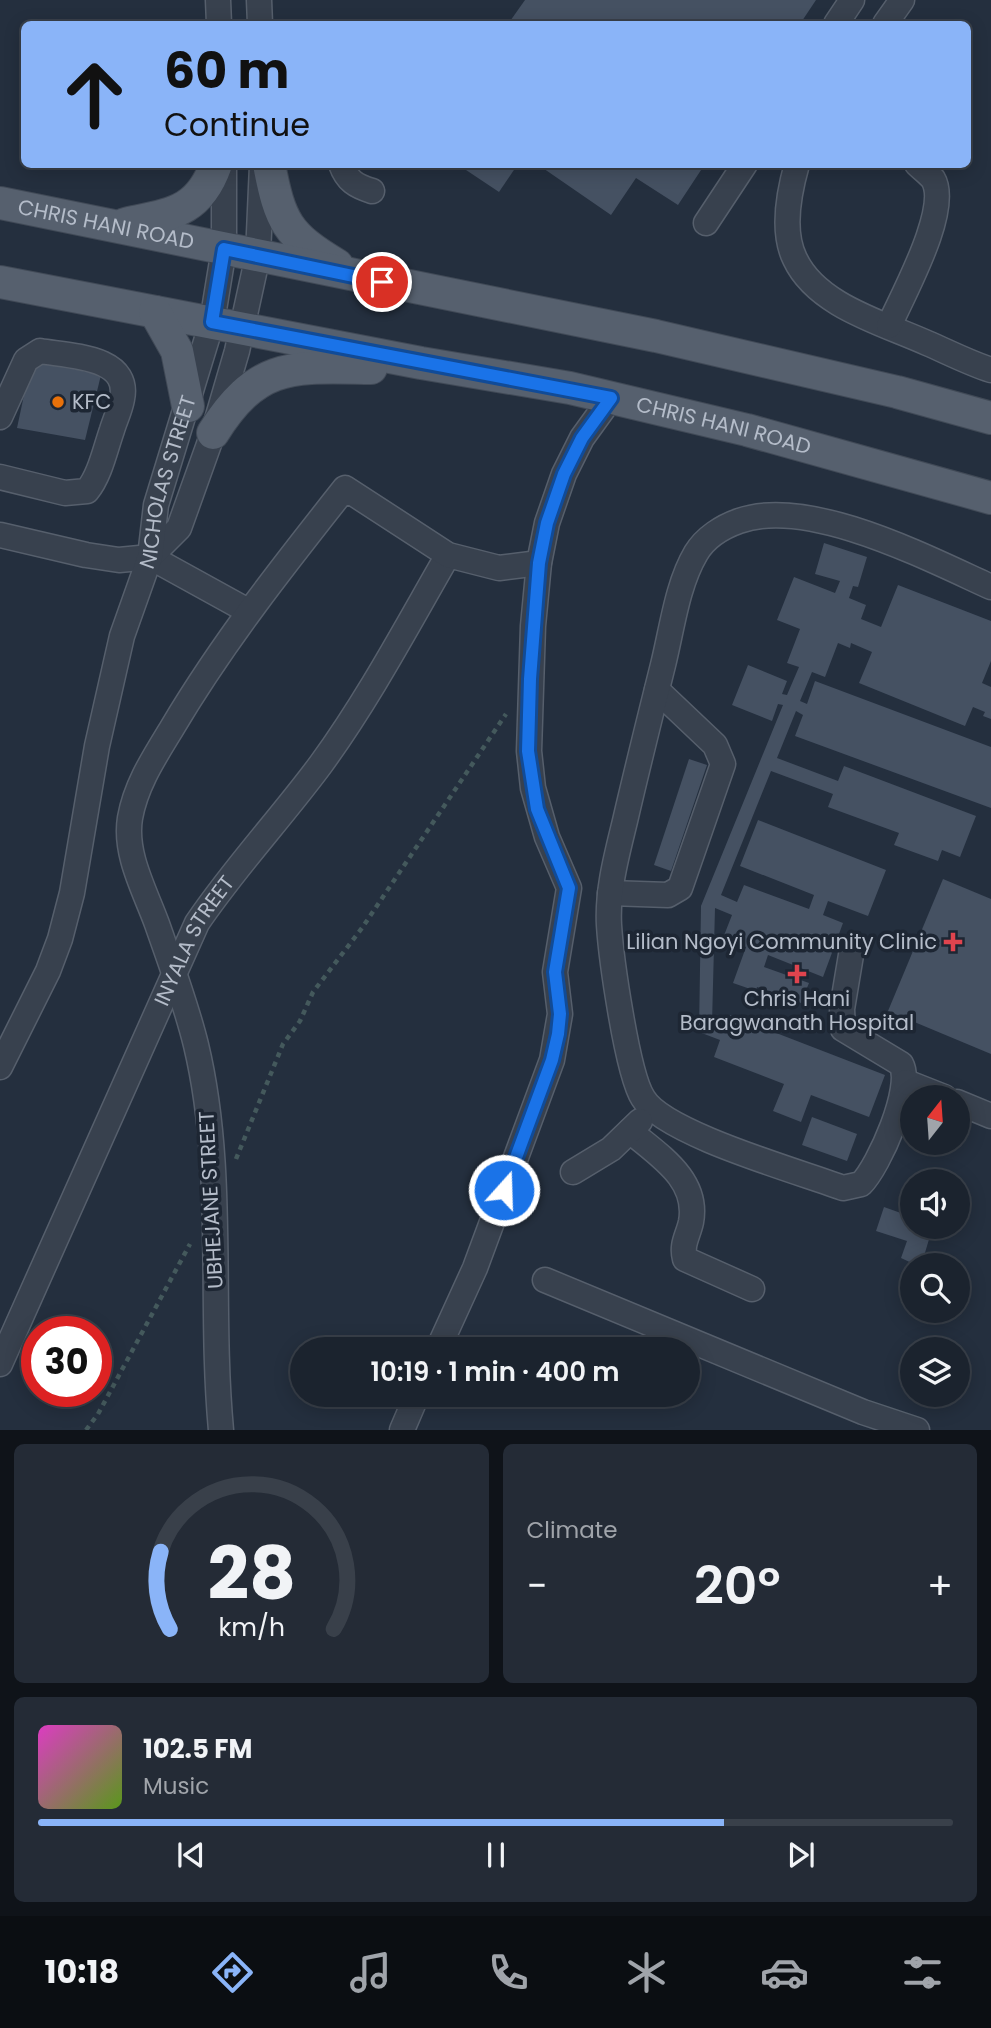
<!DOCTYPE html>
<html lang="en">
<head>
<meta charset="utf-8">
<style>
  body { margin:0; font-family:Poppins,sans-serif; background:#242b36; color:#f1f3f6; height:100vh; display:flex; flex-direction:column; font-size:26px; white-space:nowrap }
  * { box-sizing:border-box; margin:0 }
  p { font-size:23px; color:#a0a4aa }
  .icon { flex:none; width:38px; height:38px; fill:none; stroke:currentColor; stroke-width:2; stroke-linecap:round; stroke-linejoin:round }
  .map { position:relative; height:1430px; overflow:hidden }
  .details { display:flex; flex-direction:column; gap:14px; padding:14px; background:#0f1319; flex:1 }
  .details>* { flex:none }
  .guide { position:absolute; left:21px; top:21px; width:950px; height:147px; border-radius:10px; box-shadow:0 4px 18px #0003,0 0 0 2px #39404a; background:#8ab4f8; color:#111; overflow:hidden }
  .needle { width:46px; rotate:17deg }
  .buttons { position:absolute; left:900px; top:1085px; display:grid; gap:14px }
  .buttons a { display:grid; place-items:center; width:70px; height:70px; border-radius:50%; background:#1b232e; box-shadow:0 4px 18px #0003,0 0 0 2px #39404a; font-size:35px }
  .speed { position:absolute; left:21px; top:1316px; display:flex; gap:14px; font-size:35px; font-weight:700; text-align:center }
  .speed>* { display:grid; place-content:center; width:91px; height:91px; border-radius:50%; background:#1b232e; box-shadow:0 4px 18px #0003,0 0 0 2px #39404a; line-height:1 }
  .speed .limit { border:10px solid #d22; background:#fff; color:#111 }
  .pin { position:absolute; display:grid; place-items:center; width:60px; height:60px; color:#fff; margin:-30px; border:4px solid #fff; border-radius:50%; box-shadow:0 2px 7px #0007 }
  .me { position:absolute; width:77px; margin:-38px; rotate:20deg; stroke-linejoin:round; filter:drop-shadow(0 0 5px #0008) }
  .turn { display:flex; align-items:center; gap:24px; height:147px; padding:0 28px; font-size:32px }
  .turn .icon { width:91px; height:91px; stroke-width:2.5 }
  .turn b { display:block; font-size:49px; line-height:60px }
  .big { font-size:52px; font-weight:600; line-height:1.1 }
  .details .tile { flex:1; display:flex; flex-direction:column; justify-content:center; gap:10px; min-width:0; padding:0 24px; border-radius:10px; background:#242b36 }
  .details .dial { align-items:center; gap:0 }
  .dial svg { height:182px; overflow:visible; fill:none; stroke:#39404a; stroke-width:7; stroke-linecap:round; text-anchor:middle }
  .dial text { fill:#f1f3f6; stroke:none }
  .song { display:flex; align-items:center; gap:21px }
  .cover { width:84px; height:84px; border-radius:10px; background:linear-gradient(135deg,hsl(310 70% 55%),hsl(90 70% 35%)) }
  .played { height:7px; border-radius:4px; background:linear-gradient(90deg,#8ab4f8 75%,#39404a 75%) }
  .keys { display:flex; justify-content:space-around; direction:ltr }
  .heat { display:flex; justify-content:space-between; align-items:center; font-size:38px; direction:ltr }
  .details .tiles { flex:1; display:grid; gap:14px; grid-template-columns:1fr 1fr }
  .tile:last-child { grid-column:span 2 }
  .trip { position:absolute; left:290px; top:1337px; width:410px; height:70px; border-radius:35px; background:#1b232e; box-shadow:0 4px 18px #0003,0 0 0 2px #39404a; font-weight:600; line-height:70px; text-align:center }
  .tabs { display:flex; height:112px; justify-content:space-around; align-items:center; background:#0b0e12; color:#a0a4aa }
  .tabs .icon { width:49px; height:49px }
  .tabs .selected { color:#8ab4f8 }
  .tabs b { font-size:32px; color:#f1f3f6 }
  .map>svg:first-child { display:block }
</style>
</head>
<body>
<div class="map">
<svg width="991" height="1430" viewBox="0 0 991 1430">
  <rect width="100%" height="100%" fill="#242f3e"/>
  <g fill="#455162">
    <polygon points="525,0 816,0 800,24 508,24"/>
    <polygon points="457,164 518,164 499,192"/>
    <polygon points="537,164 705,164 678,205 636,178 611,215"/>
    <polygon points="37,361 101,375 85,440 17,428 30,367"/>
    <polygon points="824,543 867,557 858,587 853,586 849,598 866,605 861,619 881,627 898,585 991,621 991,661 982,683 991,687 991,719 983,716 985,712 973,707 965,726 859,683 872,652 851,643 850,648 838,643 825,677 812,672 800,701 807,704 815,681 991,747 991,808 795,736 803,715 796,711 777,758 838,781 844,766 976,816 960,857 942,850 938,861 894,845 899,833 828,807 833,794 771,771 721,895 737,902 744,885 809,909 814,895 740,866 758,820 886,870 868,916 828,901 823,915 843,923 823,977 768,955 764,967 809,983 801,1003 757,987 756,991 733,983 746,947 723,938 732,915 715,908 712,1024 725,1029 730,1015 885,1075 869,1117 811,1095 801,1122 773,1111 784,1084 714,1057 720,1040 699,1032 701,906 783,705 778,704 772,721 732,705 748,665 787,681 782,694 787,695 799,667 787,663 800,629 777,620 794,577 835,593 840,581 815,574"/>
    <polygon points="689,759 707,765 671,871 654,865"/>
    <polygon points="943,879 991,899 991,1054 888,1011"/>
    <polygon points="812,1117 857,1134 847,1161 802,1145"/>
    <polygon points="884,1207 912,1217 912,1227 940,1227 936,1238 930,1236 924,1256 950,1265 916,1265 901,1258 907,1241 876,1231"/>
  </g>
  <g fill="none" stroke-linecap="round" stroke-linejoin="round">
    <defs>
      <g id="minor">
        <polyline points="218,0 219,24"/>
        <polyline points="259,0 260,24"/>
        <polyline points="836,24 852,0"/>
        <polyline points="885,24 902,0"/>
        <path d="M341 164C347 181 356 186 372 191"/>
        <path d="M797 164C789 192 781 231 795 259 817 306 883 323 927 343 948 352 969 363 991 370"/>
        <polyline points="706,223 745,164"/>
        <path d="M889 326C902 296 951 209 933 179 929 174 922 169 917 164"/>
        <path d="M0 417 26 360 40 351C69 356 131 356 122 399 120 410 115 420 112 430 105 450 100 475 87 491L65 493 0 477"/>
        <polyline points="0,535 86,555 119,560 150,557 248,611"/>
        <polyline points="150,557 179,528 213,433 237,351 258,255 262,165"/>
        <polyline points="610,893 668,895 680,888 723,764 715,745 657,690"/>
        <path d="M852 949 842 1009 843 1029 901 1064C914 1087 879 1166 861 1184L843 1188C801 1172 664 1134 643 1098 627 1073 611 957 609 925 607 890 617 854 625 821 637 769 650 717 663 665 672 629 677 585 696 553 705 538 722 527 739 521 808 496 927 558 991 587"/>
        <path id="s1" d="M0 1067 48 971 60 939 72 893 97 746 122 636 150 557 156 505 212 322 224 249V164"/>
        <polyline points="906,1082 944,1097"/>
        <polyline points="957,1102 991,1116"/>
        <path d="M630 1131C658 1155 699 1179 691 1222 688 1236 681 1244 685 1259L752 1289"/>
        <polyline points="573,1172 611,1149 640,1121"/>
        <polyline points="545,1280 863,1412 917,1430"/>
        <polyline points="438,1349 475,1268 552,1060 560,1014 555,972 569,888 547,837 533,788 529,751 533,626 539,563 547,523 564,474 582,438 611,398"/>
        <path id="s2" d="M0 1364 197 923C235 867 281 818 321 764 369 698 407 626 448 555"/>
        <path d="M221 1430C209 1302 226 1170 196 1045 186 1004 171 964 157 924 145 891 124 854 130 818 136 784 155 756 172 728 223 642 284 565 345 488L448 555 499 568 539 563"/>
        <polyline points="402,1430 417,1395"/>
      </g>
      <g id="major">
        <path d="M269 164C280 222 287 235 337 265"/>
        <path id="s3" d="M0 203 656 336 897 392 991 418"/>
        <path d="M125 224C170 214 199 213 216 164"/>
        <path id="s4" d="M0 282 421 363 570 388 747 430 991 498"/>
        <polyline points="155,312 177,351 188,406"/>
        <path d="M213 433C258 361 294 367 371 368"/>
      </g>
    </defs>
    <use href="#minor" stroke="#565f6c" stroke-width="27"/>
    <use href="#major" stroke="#414a57" stroke-width="34"/>
    <g stroke="#44595c" stroke-width="4.5" stroke-dasharray="5 5" stroke-linecap="butt">
      <polyline points="236,1159 283,1044 300,1021 313,992 362,928 506,714"/>
      <polyline points="86,1430 98,1414 190,1244"/>
    </g>
    <use href="#minor" stroke="#38414e" stroke-width="24"/>
    <use href="#major" stroke="#56606e" stroke-width="32"/>
  </g>
  <g fill="none" stroke-linecap="round" stroke-linejoin="round">
    <defs>
      <polyline id="route" points="382,282 224,249 212,322 611,398 582,438 564,474 547,523 539,563 530,679 528,751 537,809 569,888 555,972 560,1014 558,1034 552,1060 504,1190"/>
    </defs>
    <use href="#route" stroke="#114b97" stroke-width="18"/>
    <use href="#route" stroke="#1a73e8" stroke-width="12"/>
  </g>
  <circle fill="#e8710a" stroke="#1d2633" stroke-width="2.5" cx="58" cy="402" r="7"/>
  <g fill="#e0444e" stroke="#1d2633" stroke-width="2.5">
    <path d="M949.5 931.5h7v7h7v7h-7v7h-7v-7h-7v-7h7z"/>
    <path d="M793.5 963.5h7v7h7v7h-7v7h-7v-7h-7v-7h7z"/>
  </g>
  <g text-anchor="middle" stroke-width="7" stroke-linejoin="round" paint-order="stroke">
    <g font-size="21" fill="#b4bcc9" stroke="#1d2633">
      <text dy="7" stroke="none"><textPath href="#s3" startOffset="108">CHRIS HANI ROAD</textPath></text>
      <text dy="7" stroke="none"><textPath href="#s4" startOffset="738">CHRIS HANI ROAD</textPath></text>
      <text dy="7" stroke="none"><textPath href="#s1" startOffset="612">NICHOLAS STREET</textPath></text>
      <text dy="7" stroke="none"><textPath href="#s2" startOffset="466">INYALA STREET</textPath></text>
      <text transform="translate(211 1200) rotate(-93)" y="7">UBHEJANE STREET</text>
    </g>
    <g font-size="21" fill="#b4bcc9" stroke="#1d2633" text-anchor="start">
      <text x="72" y="409">KFC</text>
      <text x="937" y="949" text-anchor="end">Lilian Ngoyi Community Clinic</text>
      <text x="797" y="1006" text-anchor="middle">Chris Hani<tspan x="797" dy="24">Baragwanath Hospital</tspan></text>
    </g>
  </g>
</svg>
<div class="buttons">
<a><svg class="needle" viewBox="-14 -14 28 28"><path d="M0-13l5 13h-10z" fill="#e53935"/><path d="M0 13l5-13h-10z" fill="#a0a4aa"/></svg></a>
<a><svg class="icon" aria-label="sound" viewBox="0 0 24 24"><path d="M4 9h4l5-4v14l-5-4H4zM17 9q2 3 0 6"/></svg></a>
<a><svg class="icon" aria-label="search" viewBox="0 0 24 24"><circle cx="10" cy="10" r="6"/><path d="M15 15l6 6"/></svg></a>
<a><svg class="icon" aria-label="layers" viewBox="0 0 24 24"><path d="M12 4l9 5-9 5-9-5zM3 14l9 5 9-5"/></svg></a>
</div>
<div class="speed"><div class="limit">30</div></div>
<div class="pin" style="left:382px;top:282px;background:#d93025"><svg class="icon" aria-label="arrive" viewBox="0 0 24 24"><path d="M6 21V4h12l-3 4 3 4H6"/></svg></div>
<svg class="me" style="left:504px;top:1190px" viewBox="-20 -20 40 40"><circle r="17" fill="#1a73e8" stroke="#fff" stroke-width="3"/><path d="M0-11L8 9 0 5-8 9z" fill="#fff"/></svg>
<div class="trip">10:19 · 1 min · 400 m</div>
<div class="guide">
<div class="turn"><svg class="icon" aria-label="ahead" viewBox="0 0 24 24"><path d="M12 20V5M6 11l6-6 6 6"/></svg><div><b>60 m</b>Continue</div></div>
</div>
</div>
<section class="details">
<div class="tiles">
<div class="tile dial"><svg viewBox="0 0 100 80">
<path d="M14 69A42 42 0 1 1 86 69"/>
<path d="M14 69A42 42 0 0 1 10 35" stroke="#8ab4f8"/>
<text x="50" y="56" font-size="32" font-weight="700">28</text>
<text x="50" y="72" font-size="11">km/h</text>
</svg></div>
<div class="tile"><p>Climate</p>
<div class="heat"><a>−</a><b class="big">20°</b><a>+</a></div>
</div>
<div class="tile">
<div class="song"><i class="cover"></i><div><b>102.5 FM</b><p>Music</p></div></div>
<div class="played"></div>
<div class="keys"><svg class="icon" aria-label="previous" viewBox="0 0 24 24"><path d="M18 5L8 12l10 7zM5 5v14"/></svg><svg class="icon" aria-label="pause" viewBox="0 0 24 24"><path d="M8 5v14M16 5v14"/></svg><svg class="icon" aria-label="next" viewBox="0 0 24 24"><path d="M6 5l10 7-10 7zM19 5v14"/></svg></div>
</div>
</div>
</section>
<nav class="tabs">
<b>10:18</b>
<svg class="icon selected" aria-label="directions" viewBox="0 0 24 24"><path d="M12 3l9 9-9 9-9-9zM9 14v-3h6M13 9l2 2-2 2"/></svg>
<svg class="icon" aria-label="music" viewBox="0 0 24 24"><path d="M9 18V5l10-2v13"/><circle cx="6" cy="18" r="3"/><circle cx="16" cy="16" r="3"/></svg>
<svg class="icon" aria-label="phone" viewBox="0 0 24 24"><path d="M5 4h4l2 5-3 2q2 4 5 5l2-3 5 2v4C11 20 4 13 5 4z"/></svg>
<svg class="icon" aria-label="climate" viewBox="0 0 24 24"><path d="M12 3v18M4 7l16 10M4 17L20 7"/></svg>
<svg class="icon" aria-label="car" viewBox="0 0 24 24"><path d="M5 17H2v-5l4-1 3-4h7l3 4 3 1v5h-3M9 17h6M6 11h13"/><circle cx="7" cy="17" r="2"/><circle cx="17" cy="17" r="2"/></svg>
<svg class="icon" aria-label="filters" viewBox="0 0 24 24"><path d="M4 7h16M4 17h16"/><circle cx="9" cy="7" r="2"/><circle cx="15" cy="17" r="2"/></svg>
</nav>
</body>
</html>
